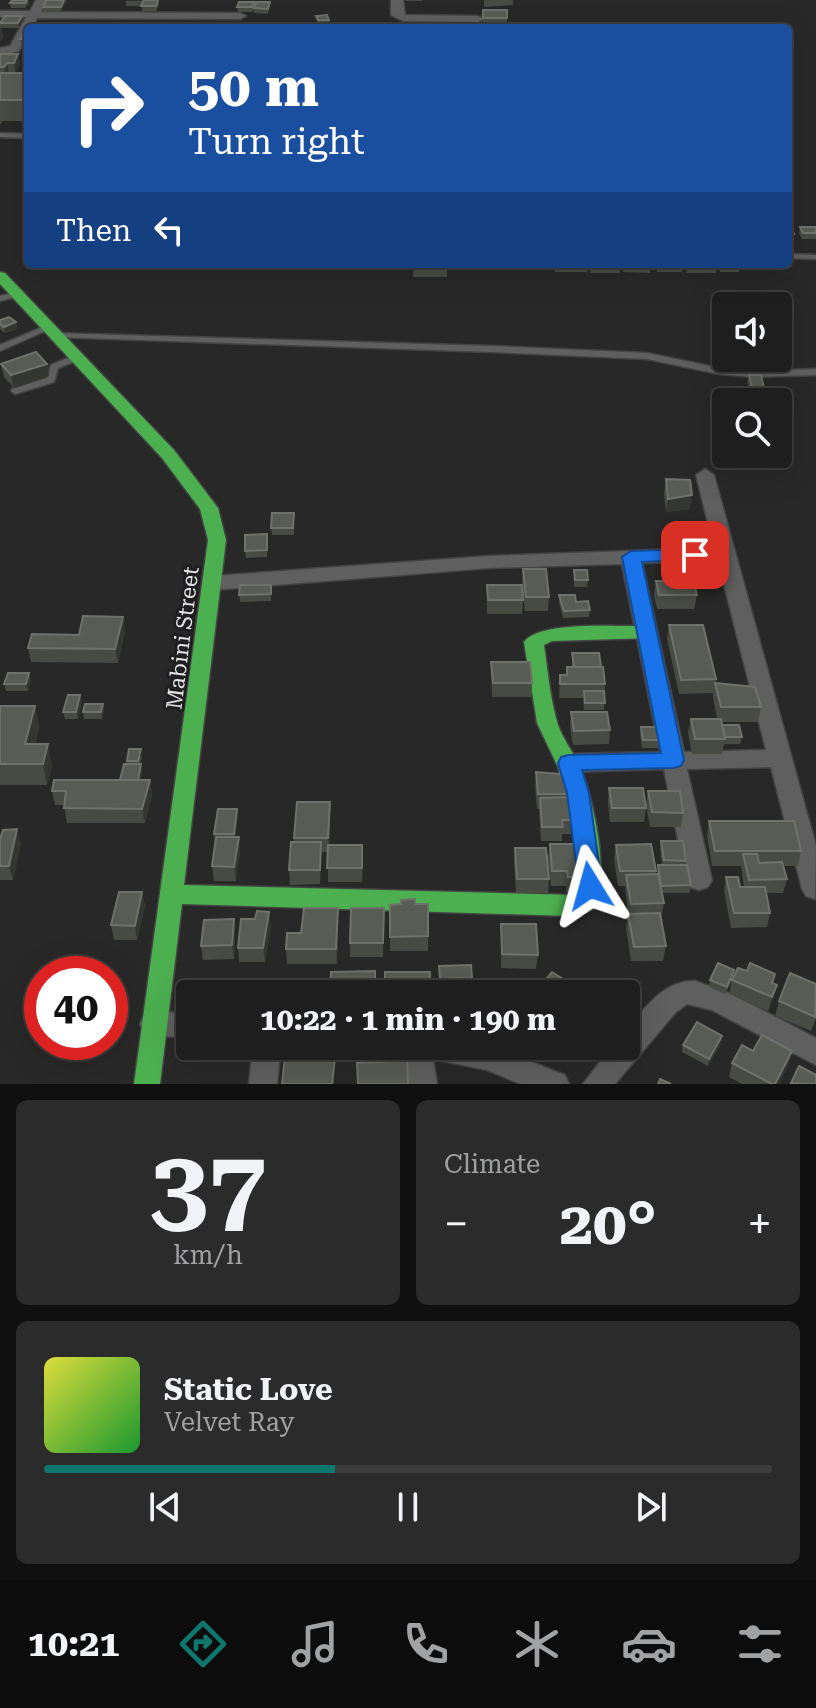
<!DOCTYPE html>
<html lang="en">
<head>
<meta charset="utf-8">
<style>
  body { margin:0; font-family:"Roboto Serif",serif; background:#2b2b2b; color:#f1f3f6; height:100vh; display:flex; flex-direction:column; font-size:30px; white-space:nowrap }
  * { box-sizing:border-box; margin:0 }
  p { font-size:26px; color:#a1a2a4 }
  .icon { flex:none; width:44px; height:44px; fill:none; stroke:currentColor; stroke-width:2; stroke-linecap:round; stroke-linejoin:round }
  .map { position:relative; height:1084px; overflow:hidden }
  .details { display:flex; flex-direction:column; gap:16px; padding:16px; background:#101010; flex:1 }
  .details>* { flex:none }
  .top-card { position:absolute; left:24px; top:24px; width:768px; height:244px; border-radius:8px; box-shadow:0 8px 32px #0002,0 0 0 2px #3c3c3c; background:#1a4fa0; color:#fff; overflow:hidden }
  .tools { position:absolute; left:712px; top:292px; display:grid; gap:16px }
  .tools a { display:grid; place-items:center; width:80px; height:80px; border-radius:8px; background:#1e1e1e; box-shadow:0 8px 32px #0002,0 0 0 2px #3c3c3c; font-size:40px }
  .speed { position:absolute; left:24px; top:956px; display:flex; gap:16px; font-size:40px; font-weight:700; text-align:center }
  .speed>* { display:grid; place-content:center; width:104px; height:104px; border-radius:50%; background:#1e1e1e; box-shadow:0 8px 32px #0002,0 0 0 2px #3c3c3c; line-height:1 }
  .speed .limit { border:12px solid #d22; background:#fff; color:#111 }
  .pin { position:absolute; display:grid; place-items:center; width:68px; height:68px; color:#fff; margin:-34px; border-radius:16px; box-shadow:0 4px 12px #0006 }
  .me { position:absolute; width:88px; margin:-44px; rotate:352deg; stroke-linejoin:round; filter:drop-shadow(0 0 6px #0008) }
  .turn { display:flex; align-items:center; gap:28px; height:168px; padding:0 32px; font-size:36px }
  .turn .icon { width:104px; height:104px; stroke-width:2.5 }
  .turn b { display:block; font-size:56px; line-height:68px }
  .then { display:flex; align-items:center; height:76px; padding:0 32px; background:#0003; gap:16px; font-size:30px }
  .big { font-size:60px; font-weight:700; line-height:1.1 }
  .details .tile { flex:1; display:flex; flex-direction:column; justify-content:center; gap:12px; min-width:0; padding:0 28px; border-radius:12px; background:#2b2b2b }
  .details .dial { align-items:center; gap:0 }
  .dial b { font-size:104px; line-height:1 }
  .song { display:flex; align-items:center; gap:24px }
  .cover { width:96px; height:96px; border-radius:12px; background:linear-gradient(135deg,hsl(60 70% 55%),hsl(130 70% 35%)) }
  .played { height:8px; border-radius:4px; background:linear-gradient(90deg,#0f766e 40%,#3c3c3c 40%) }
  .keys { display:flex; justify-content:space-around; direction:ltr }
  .heat { display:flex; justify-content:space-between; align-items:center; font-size:44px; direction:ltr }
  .details .tiles { flex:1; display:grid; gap:16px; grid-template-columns:1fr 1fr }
  .tile:last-child { grid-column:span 2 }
  .trip { position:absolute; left:176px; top:980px; width:464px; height:80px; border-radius:8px; background:#1e1e1e; box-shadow:0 8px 32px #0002,0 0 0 2px #3c3c3c; font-weight:700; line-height:80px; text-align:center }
  .menu { display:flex; height:128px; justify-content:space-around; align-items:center; background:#0c0c0c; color:#a1a2a4 }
  .menu .icon { width:56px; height:56px }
  .menu .active { color:#0f766e }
  .menu b { font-size:36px; color:#f1f3f6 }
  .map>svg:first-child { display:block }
</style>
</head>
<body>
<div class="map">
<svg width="816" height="1084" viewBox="0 0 816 1084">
  <rect width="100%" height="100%" fill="#282828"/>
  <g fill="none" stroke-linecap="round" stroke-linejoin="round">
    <defs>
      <g id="lane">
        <polygon points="0,133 28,134 28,138 0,137"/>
        <polygon points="788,254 816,255 816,259 788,258"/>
        <polygon points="16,292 19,292 19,296 0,301 0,296"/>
        <polygon points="45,326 48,326 52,328 0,351 0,345"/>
        <polygon points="53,333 492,346 647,353 719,368 751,371 816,369 816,375 751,377 719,374 647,359 492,352 56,337 53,337"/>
        <polygon points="75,355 79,358 78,360 58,368 54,382 15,394 11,391 12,389 47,378 51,365"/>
      </g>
      <g id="street">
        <polygon points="36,0 48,0 41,12 240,13 246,16 240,19 37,18 32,28 28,28 28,35 19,51 0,56 0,48 10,46 26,17 0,17 0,11 30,11"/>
        <polygon points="391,0 403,0 405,15 478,16 484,19 478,22 403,21 391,15"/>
        <path d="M705 469 714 475 816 846 815 899 806 896 802 889 771 767 687 769 712 880 708 887 699 890 690 887 686 880 664 769 568 772 560 769 556 763 560 757 568 754 660 752 622 564 489 568 213 590 203 583 213 576 489 556 714 548 696 475ZM718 561 766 750 684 752 642 563Z"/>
        <path d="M695 981 731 994 816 1038V1065L712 1010 687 1004 676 1012 615 1084H583L612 1046H626V1030C645 1009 663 980 695 981Z"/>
        <polygon points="154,1012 190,1013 190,1037 154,1036 144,1033 140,1024 144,1015"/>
        <polygon points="253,1046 281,1046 277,1084 249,1084"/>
        <polygon points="402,1046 490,1046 565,1075 569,1084 521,1084 487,1070 433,1059 437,1084 409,1084"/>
      </g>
      <path id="fast" d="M0 272 5 273 174 450 218 508 226 540 184 885 576 895 577 853 571 815 558 767 537 723 524 642C540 620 619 627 646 626L653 628 656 633 653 638 552 641 544 645C548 672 550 699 558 725 563 739 572 750 578 763 593 796 611 875 594 909L569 916 182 904 160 1084H134L208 540 200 509 162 458 0 284Z"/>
    </defs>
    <use href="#lane" stroke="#434343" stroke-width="3"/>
    <use href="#street" stroke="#434343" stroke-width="3"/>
    <use href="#fast" stroke="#434343" stroke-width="3"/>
    <use href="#lane" fill="#605f60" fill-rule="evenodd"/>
    <use href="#street" fill="#605f60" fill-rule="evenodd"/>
    <use href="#fast" fill="#4caf50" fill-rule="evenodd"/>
  </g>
  <g fill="#484b44">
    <polygon points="12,0 28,0 29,3 25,8 11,8 10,3"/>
    <polygon points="67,0 61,12 44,12 43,7"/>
    <polygon points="158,0 159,5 156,11 142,11 142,6 126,6 126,1"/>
    <rect x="406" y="0" width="16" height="1"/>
    <polygon points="484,0 513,0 513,5 484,7"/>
    <polygon points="254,2 253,12 238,12 237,7"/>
    <polygon points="270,2 268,14 254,13 254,8"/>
    <polygon points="483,10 507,18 507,28 483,28"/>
    <polygon points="22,16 23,21 19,28 1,28 3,37 0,41 0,23"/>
    <polygon points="316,16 329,20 329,25 318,25"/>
    <polygon points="28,34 28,49 22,49 20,39"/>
    <polygon points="0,54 18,54 20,65 15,73 28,73 28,121 2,121 0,125"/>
    <polygon points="788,222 794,234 793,240 788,240"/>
    <polygon points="800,227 816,227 816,239 802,239 799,233"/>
    <polygon points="414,264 447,264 447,277 413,277"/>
    <polygon points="554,264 587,264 587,272 555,272"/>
    <polygon points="589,264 620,264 620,273 591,273"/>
    <polygon points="622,264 651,264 650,273 623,272"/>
    <polygon points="656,264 682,264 682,272 657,272"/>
    <polygon points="684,264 716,264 716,273 687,273"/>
    <polygon points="719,264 739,264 739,272 720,272"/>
    <polygon points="0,320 16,322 17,329 5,333 0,329"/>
    <polygon points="1,364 47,364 49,376 14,388 4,377"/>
    <polygon points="749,375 764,388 763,394 751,394 747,382"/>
    <polygon points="666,479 690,509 666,512 664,493"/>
    <polygon points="294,520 294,535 272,535 271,528"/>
    <polygon points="267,534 267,557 246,558 245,551"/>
    <polygon points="684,551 699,558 699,561 714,576 713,583 694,583 692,565 684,565 682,558"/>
    <polygon points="523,569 549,597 548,611 525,611 522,583"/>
    <polygon points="574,570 588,580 587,587 574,587"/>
    <polygon points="668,571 697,595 694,609 657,609 654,595 656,581 666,581"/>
    <polygon points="271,585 271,601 240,602 239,595"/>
    <polygon points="487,585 523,600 522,614 487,614"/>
    <polygon points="559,595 576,602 590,610 589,617 563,618 559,602"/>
    <polygon points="123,617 125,631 118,663 31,662 28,648 79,635"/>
    <polygon points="669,625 716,679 716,683 761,707 758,722 721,722 722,725 742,737 740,744 724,744 722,754 692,754 688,733 691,719 717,719 713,697 713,693 679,694 667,639"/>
    <polygon points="572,653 601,667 605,684 604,710 584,710 583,698 559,698 560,675 566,675 567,667 572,667"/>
    <polygon points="491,662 532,683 531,697 492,697"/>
    <polygon points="31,680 28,691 6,691 4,684"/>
    <polygon points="80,695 82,702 78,719 65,719 63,712"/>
    <polygon points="0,706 35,706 39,727 35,744 52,765 47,785 0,785"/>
    <polygon points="104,711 102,719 84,719 83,712"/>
    <polygon points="571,712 610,730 609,744 573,745 570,726"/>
    <polygon points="641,727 659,740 658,748 642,748 640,734"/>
    <polygon points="142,756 140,764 142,771 140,780 150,780 152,794 145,823 67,823 64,805 55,805 52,791 120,780 127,764 127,761"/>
    <polygon points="536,772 574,794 573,807 580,820 578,834 562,834 562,841 541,841 539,809 537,809 535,787"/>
    <polygon points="609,788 646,808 644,822 610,822 608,802"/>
    <polygon points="648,791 683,813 681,827 650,827 646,805"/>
    <polygon points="237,809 238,816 235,837 240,852 236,881 214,881 212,866 216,842 214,834"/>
    <polygon points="330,816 329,845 363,860 362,882 328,882 328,852 322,852 320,884 290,885 289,870 294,838"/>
    <polygon points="709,821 801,851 798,866 783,866 787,879 783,893 766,893 770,913 767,927 731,928 724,891 726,877 740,887 744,887 741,866 712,866 707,836"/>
    <polygon points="0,839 21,844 13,880 0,880"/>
    <polygon points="661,841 686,861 686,865 691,885 689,893 662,893 664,903 661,917 666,946 663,961 631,961 626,928 628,914 625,886 618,886 614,859 616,845 656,871 656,874 657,874 658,865 662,865 660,848"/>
    <polygon points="550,844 585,877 583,892 566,892 566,886 551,886 548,858"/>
    <polygon points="515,848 549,879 548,893 516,893 514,862"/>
    <polygon points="142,892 145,906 137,940 114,940 111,925"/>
    <polygon points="428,904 428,951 390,951 390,905"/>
    <polygon points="338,908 337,964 287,964 286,949 301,933"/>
    <polygon points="384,908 383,957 350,957 350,943"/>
    <polygon points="234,919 235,933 234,959 203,960 201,946"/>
    <polygon points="255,919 271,926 265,962 239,962 238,948"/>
    <polygon points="501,924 538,955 536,969 501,968"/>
    <polygon points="439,966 472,978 472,985 440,986"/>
    <polygon points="733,978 725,994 709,987 710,980"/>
    <polygon points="732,980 773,983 773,999 768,1011 729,994"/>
    <polygon points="816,984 816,1018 811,1031 775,1016 779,1001"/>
    <polygon points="722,1036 721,1043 708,1066 682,1052 683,1045"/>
    <polygon points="753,1051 792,1051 788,1065 779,1084 742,1084 729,1077 732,1063"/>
  </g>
  <g fill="#343632">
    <polygon points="64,0 67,0 61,12 61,7"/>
    <polygon points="22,16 23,21 19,28 18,23"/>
    <polygon points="1,27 3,37 0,41 0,28"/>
    <polygon points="18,54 20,65 15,73 14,63"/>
    <polygon points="7,63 9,73 6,78 4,67"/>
    <polygon points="16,322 17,329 5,333 4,327"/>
    <polygon points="47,364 49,376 14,388 11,375"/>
    <polygon points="692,495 690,509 666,512 668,499"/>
    <polygon points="123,617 125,631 118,663 115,649"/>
    <polygon points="29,673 31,680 28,691 26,684"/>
    <polygon points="80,695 82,702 78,719 76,712"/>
    <polygon points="103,704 104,711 102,719 101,712"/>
    <polygon points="35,706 39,727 29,765 25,744"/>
    <polygon points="48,744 52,765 47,785 43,764"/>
    <polygon points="141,764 142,771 139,790 137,783"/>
    <polygon points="150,780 152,794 145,823 142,809"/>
    <polygon points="330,802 330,816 328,852 328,838"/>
    <polygon points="237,809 238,816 235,842 234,834"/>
    <polygon points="17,829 21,844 13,880 9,866"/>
    <polygon points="239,837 240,852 236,881 234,867"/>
    <polygon points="321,842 322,856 320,884 320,870"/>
    <polygon points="142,892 145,906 137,940 135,926"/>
    <polygon points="338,908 338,922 337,964 336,949"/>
    <polygon points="269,912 271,926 265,962 263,948"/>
    <polygon points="234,919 235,933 234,959 232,945"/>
    <polygon points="777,985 773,999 768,1011 772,997"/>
    <polygon points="722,1036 721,1043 708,1066 709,1059"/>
    <polygon points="792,1051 788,1065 779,1084 775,1084"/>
    <polygon points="335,1058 334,1084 332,1084"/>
  </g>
  <g fill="#595c55" stroke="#6f716c" stroke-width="2">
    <polygon points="12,0 27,0 25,3 10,3"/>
    <polygon points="46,0 64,0 61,7 43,7"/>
    <polygon points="144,0 158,0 156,6 141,6"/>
    <polygon points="239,2 254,2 252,7 237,7"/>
    <polygon points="256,2 270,2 268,9 254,8"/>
    <rect x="483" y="10" width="24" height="8"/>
    <polygon points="327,15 329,20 318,20 316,16"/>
    <polygon points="5,16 22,16 18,23 0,23"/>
    <polygon points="23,34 28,34 28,39 20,39"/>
    <polygon points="0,54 18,54 14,63 7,63 4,67 0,67"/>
    <rect x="0" y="73" width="28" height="27"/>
    <polygon points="788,222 794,234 788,234"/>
    <polygon points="800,227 816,227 816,233 803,233"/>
    <polygon points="414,264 447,264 447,265"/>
    <rect x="555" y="264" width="32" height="2"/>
    <polygon points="591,264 620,264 620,266 592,267"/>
    <polygon points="623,264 651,264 651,267 623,266"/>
    <rect x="658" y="264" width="24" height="2"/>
    <polygon points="687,264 716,264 717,267 688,267"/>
    <polygon points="720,264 739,264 740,266 721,266"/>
    <polygon points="9,317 16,322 4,327 0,324 0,320"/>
    <polygon points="36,352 47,364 11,375 1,364"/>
    <polygon points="749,375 761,375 764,388 752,388"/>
    <polygon points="666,479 690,480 692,495 668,499"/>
    <polygon points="272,513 294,513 293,528 271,528"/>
    <polygon points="267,534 267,550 245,551 245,535"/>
    <polygon points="684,551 697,551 699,558 685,558"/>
    <polygon points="693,560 710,561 714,576 696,576"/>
    <polygon points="523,569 546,569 549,597 526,597"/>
    <polygon points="574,570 587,570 588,580 575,580"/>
    <polygon points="668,571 691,571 697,595 659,595 656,581 670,581"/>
    <polygon points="240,585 271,585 271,594 239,595"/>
    <polygon points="487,585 522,585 523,600 488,600"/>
    <polygon points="559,595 575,595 576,602 588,601 590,610 564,611"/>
    <polygon points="83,616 123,617 115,649 28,648 32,634 79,635"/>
    <polygon points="669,625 703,625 716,679 681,680"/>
    <polygon points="572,653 599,653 601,667 574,667"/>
    <polygon points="491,662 530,662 532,683 493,683"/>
    <polygon points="567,667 603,667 605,684 560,684 560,675 567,675"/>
    <polygon points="8,673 29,673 26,684 4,684"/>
    <polygon points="715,683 755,687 761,707 721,707"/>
    <polygon points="584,691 604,691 605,703 585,703"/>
    <polygon points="68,695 80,695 76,712 63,712"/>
    <polygon points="85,704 103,704 101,712 83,712"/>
    <polygon points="0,706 35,706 25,744 48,744 43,764 0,764"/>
    <polygon points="571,712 607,712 610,730 574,731"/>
    <polygon points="691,719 721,719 725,739 695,739"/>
    <polygon points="722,725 739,725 742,737 725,737"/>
    <polygon points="641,727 656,727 659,740 643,740"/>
    <polygon points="129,749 141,749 138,761 127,761"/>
    <polygon points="124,764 141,764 138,780 120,780"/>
    <polygon points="536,772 572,775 574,794 538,794"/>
    <polygon points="54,780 150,780 142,809 64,808 66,791 52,791"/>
    <polygon points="609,788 643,788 646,808 612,808"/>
    <polygon points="648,791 680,791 683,813 652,812"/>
    <polygon points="571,797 572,807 578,807 580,820 562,820 563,827 542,827 540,798"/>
    <polygon points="297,802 330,802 328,838 294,838"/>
    <polygon points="218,809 237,809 234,834 214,834"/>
    <polygon points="709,821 794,821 801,851 715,851"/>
    <polygon points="17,829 9,866 0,866 0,839 3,830"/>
    <polygon points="216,837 239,837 234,867 212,866"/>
    <polygon points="661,841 683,841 686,861 664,860"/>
    <polygon points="291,842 321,842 320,870 289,870"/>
    <polygon points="550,844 581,844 585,877 568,877 567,871 552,871"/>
    <polygon points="651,844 656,871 620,871 616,845"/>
    <polygon points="328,845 362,845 362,868 327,868"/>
    <polygon points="515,848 546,848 549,879 517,879"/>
    <polygon points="743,854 757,854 759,863 782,862 787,879 749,880"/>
    <polygon points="658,865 687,865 691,885 661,886"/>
    <polygon points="658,874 664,903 631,904 626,875"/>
    <polygon points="726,877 738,877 740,887 765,887 770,913 734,913"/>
    <polygon points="119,892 142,892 135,926 111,925"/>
    <polygon points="415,899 415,904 428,904 428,936 390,937 390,905 401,904 401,900"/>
    <polygon points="304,908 338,908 336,949 286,949 287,933 301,933"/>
    <polygon points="351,908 384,908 383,943 350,943"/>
    <polygon points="257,911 269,912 263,948 238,948 241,919 255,919"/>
    <polygon points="660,913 666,946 634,947 628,914"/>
    <polygon points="234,919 232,945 201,946 204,920"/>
    <polygon points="501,924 536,924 538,955 502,954"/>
    <polygon points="718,963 734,970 727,987 710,980"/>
    <polygon points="750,963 775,974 772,983 777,985 772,997 732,980 738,968 747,971"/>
    <polygon points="471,965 472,978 440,979 439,966"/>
    <polygon points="375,971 375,994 330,994 331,972"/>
    <rect x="385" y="972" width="45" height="22"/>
    <polygon points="552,972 587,994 534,994"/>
    <polygon points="790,973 816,984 815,1017 779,1001"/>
    <polygon points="445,982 493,987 493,994 444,994"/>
    <polygon points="697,1022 722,1036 709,1059 683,1045"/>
    <polygon points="762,1035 792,1051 775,1084 772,1084 732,1063 742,1045 753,1051"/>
    <polygon points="285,1056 335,1058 332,1084 282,1084"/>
    <polygon points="407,1060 408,1084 358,1084 357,1063"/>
    <polygon points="799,1066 816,1075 816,1084 791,1083"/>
    <polygon points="660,1079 671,1084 658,1084"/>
  </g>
  <polygon fill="#1a73e8" stroke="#114b97" stroke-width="2" points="695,549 704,555 702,559 642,562 684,760 681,766 673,768 582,770 589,793 602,886 599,893 590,895 582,893 579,886 567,793 558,763 561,757 568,755 661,753 622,557 631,551"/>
  <g text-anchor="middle" stroke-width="6" stroke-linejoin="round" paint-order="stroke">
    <g font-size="22" fill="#e5e4e5" stroke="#1f1e20">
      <text transform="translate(182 638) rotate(-83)" y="8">Mabini Street</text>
    </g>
  </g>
</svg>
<div class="tools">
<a><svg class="icon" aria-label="sound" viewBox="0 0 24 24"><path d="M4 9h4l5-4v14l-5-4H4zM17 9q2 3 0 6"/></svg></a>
<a><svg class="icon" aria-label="search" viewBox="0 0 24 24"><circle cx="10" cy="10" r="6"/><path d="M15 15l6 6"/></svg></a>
</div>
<div class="speed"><div class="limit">40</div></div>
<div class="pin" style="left:695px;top:555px;background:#d93025"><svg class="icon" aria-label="arrive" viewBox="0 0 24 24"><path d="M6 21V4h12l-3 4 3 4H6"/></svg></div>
<svg class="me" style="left:590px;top:886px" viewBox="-20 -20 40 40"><path d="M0-17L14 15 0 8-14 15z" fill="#1a73e8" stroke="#fff" stroke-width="4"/></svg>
<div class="trip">10:22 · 1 min · 190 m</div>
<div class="top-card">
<div class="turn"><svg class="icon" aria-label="right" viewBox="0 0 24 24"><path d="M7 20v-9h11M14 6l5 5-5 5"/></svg><div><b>50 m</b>Turn right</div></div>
<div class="then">Then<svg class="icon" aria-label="left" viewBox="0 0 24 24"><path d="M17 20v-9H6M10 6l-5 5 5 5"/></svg></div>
</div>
</div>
<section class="details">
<div class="tiles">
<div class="tile dial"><b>37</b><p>km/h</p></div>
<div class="tile"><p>Climate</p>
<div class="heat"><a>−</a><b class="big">20°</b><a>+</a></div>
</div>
<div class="tile">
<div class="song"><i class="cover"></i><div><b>Static Love</b><p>Velvet Ray</p></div></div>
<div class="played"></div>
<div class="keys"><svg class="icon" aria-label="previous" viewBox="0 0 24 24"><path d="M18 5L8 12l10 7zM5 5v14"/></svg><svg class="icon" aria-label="pause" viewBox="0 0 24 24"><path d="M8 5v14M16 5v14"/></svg><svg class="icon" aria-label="next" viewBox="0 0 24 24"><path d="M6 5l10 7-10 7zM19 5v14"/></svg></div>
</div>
</div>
</section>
<nav class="menu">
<b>10:21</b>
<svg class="icon active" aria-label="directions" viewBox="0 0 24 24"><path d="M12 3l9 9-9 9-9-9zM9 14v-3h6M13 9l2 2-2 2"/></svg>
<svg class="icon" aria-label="music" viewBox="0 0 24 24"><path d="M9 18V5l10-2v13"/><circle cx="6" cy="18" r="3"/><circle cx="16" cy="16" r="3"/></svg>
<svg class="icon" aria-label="phone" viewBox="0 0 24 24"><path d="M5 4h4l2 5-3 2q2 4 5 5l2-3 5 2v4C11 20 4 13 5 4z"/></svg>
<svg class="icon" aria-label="climate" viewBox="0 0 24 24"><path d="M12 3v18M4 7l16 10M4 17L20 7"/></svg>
<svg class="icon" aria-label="car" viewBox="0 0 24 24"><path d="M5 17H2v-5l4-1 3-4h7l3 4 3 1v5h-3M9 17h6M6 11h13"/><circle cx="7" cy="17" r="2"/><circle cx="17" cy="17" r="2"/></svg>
<svg class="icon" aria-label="filters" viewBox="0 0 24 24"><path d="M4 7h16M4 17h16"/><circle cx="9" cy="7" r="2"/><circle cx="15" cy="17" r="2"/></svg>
</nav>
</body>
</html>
